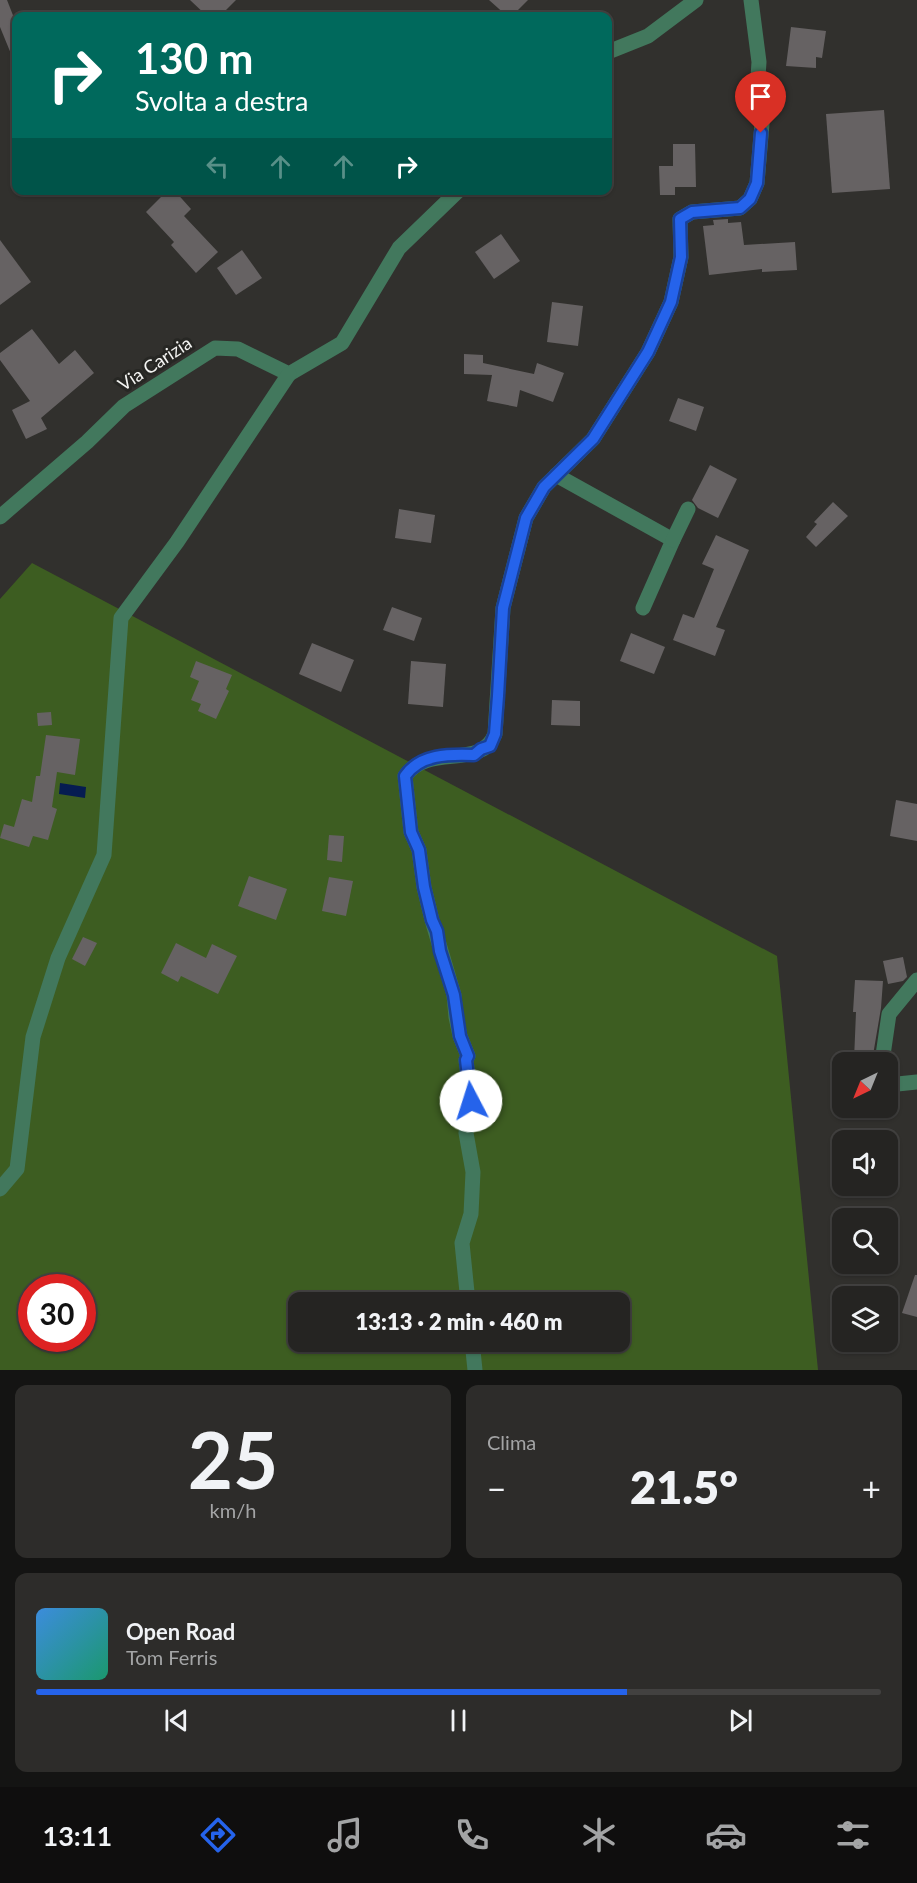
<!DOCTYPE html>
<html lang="it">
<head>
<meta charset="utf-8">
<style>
  body { margin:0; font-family:Lato,sans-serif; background:#2d2c2a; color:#f1f3f6; height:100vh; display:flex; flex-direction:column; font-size:22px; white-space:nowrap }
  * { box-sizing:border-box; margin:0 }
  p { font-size:20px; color:#a3a4a5 }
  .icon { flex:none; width:33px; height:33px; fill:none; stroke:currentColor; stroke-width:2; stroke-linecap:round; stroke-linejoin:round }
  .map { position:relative; height:1370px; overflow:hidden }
  .drawer { display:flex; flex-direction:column; gap:15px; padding:15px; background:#141413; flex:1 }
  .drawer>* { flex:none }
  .top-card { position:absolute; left:12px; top:12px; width:600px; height:183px; border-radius:12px; box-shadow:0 2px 4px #0004,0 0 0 2px #424140; background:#00695c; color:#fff; overflow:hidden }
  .needle { width:39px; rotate:223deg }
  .fabs { position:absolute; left:832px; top:1052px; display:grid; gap:12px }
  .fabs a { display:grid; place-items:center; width:66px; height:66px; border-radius:12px; background:#252422; box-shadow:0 2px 4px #0004,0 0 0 2px #424140; font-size:30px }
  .speed { position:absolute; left:18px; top:1274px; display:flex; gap:12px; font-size:30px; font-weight:700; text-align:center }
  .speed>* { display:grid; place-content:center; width:78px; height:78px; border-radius:50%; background:#252422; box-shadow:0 2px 4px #0004,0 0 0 2px #424140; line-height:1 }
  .speed .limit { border:9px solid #d22; background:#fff; color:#111 }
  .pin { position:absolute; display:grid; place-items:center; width:51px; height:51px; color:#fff; margin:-62px -26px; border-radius:50% 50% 50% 0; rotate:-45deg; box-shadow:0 0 6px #0007 }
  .pin .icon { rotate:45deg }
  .me { position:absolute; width:66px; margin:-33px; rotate:355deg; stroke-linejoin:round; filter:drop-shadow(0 0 4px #0008) }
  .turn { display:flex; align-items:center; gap:21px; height:126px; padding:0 24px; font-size:27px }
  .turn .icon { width:78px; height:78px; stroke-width:2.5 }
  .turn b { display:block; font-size:42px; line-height:51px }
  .lanes { display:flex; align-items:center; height:57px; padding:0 24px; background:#0003; justify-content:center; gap:30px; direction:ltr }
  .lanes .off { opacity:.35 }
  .big { font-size:45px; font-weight:800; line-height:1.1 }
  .drawer .tile { flex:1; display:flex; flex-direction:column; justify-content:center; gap:9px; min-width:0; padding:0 21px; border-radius:12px; background:#2d2c2a }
  .drawer .dial { align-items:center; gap:0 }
  .dial b { font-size:78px; line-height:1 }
  .song { display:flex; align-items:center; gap:18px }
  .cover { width:72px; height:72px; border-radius:9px; background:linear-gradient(135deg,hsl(210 70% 55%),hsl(160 70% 35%)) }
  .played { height:6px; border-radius:3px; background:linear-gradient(90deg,#2563eb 70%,#424140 70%) }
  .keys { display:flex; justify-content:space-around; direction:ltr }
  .heat { display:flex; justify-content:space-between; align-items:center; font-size:33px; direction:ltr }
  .drawer .tiles { flex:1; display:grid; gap:15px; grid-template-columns:1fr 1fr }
  .tile:last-child { grid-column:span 2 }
  .trip { position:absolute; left:288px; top:1292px; width:342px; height:60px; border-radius:12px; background:#252422; box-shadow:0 2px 4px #0004,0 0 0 2px #424140; font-weight:800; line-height:60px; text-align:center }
  .dock { display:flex; height:96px; justify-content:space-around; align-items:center; background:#0f0e0e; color:#a3a4a5 }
  .dock .icon { width:42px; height:42px }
  .dock .on { color:#2563eb }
  .dock b { font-size:27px; color:#f1f3f6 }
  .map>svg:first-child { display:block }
</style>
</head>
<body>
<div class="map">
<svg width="917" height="1370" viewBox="0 0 917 1370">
  <rect width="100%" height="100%" fill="#31302d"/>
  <path fill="#3d5d21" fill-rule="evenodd" d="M32 563 777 956 818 1370H0V599ZM32 1287H82V1338H32ZM298 1302H620V1341H298Z"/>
  <polygon fill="#061c51" points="60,783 86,787 85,798 59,794"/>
  <g fill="#666263">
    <polygon points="0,0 7,0 16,23 16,66 0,27"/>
    <polygon points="190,0 236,0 220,16 207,16"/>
    <polygon points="489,0 528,0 512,16 507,16"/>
    <polygon points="791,27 826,31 822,58 816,57 816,68 786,66"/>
    <polygon points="884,110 890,189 832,193 826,114"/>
    <polygon points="673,144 695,144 696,187 675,187 675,195 660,195 659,166 673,166"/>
    <polygon points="168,190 174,190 191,209 184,216 218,252 196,273 171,245 174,242 146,212"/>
    <polygon points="728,219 728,223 741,222 744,245 795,242 797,270 762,272 762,269 709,275 703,226 714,225 713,220"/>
    <polygon points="501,234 520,261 494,279 475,252"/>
    <polygon points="0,240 31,282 0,305"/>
    <polygon points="242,250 262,278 236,295 217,268"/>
    <polygon points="552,302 583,306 578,346 547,342"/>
    <polygon points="32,329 59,364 75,350 94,373 41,418 47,429 26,439 12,410 30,401 0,360 0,353"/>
    <polygon points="464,354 483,355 483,363 534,374 537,363 564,373 553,402 520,390 517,407 487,401 492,375 464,374"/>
    <polygon points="678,398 704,407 696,431 669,421"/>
    <polygon points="710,465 737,479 718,518 698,508 692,500"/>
    <polygon points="833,502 848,516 816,547 806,537 817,524 814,522"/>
    <polygon points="399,509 435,515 431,543 395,538"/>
    <polygon points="716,535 749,550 716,627 725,630 715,656 673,640 683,614 694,618 714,569 702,564"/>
    <polygon points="392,607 422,618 414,641 383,630"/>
    <polygon points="631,633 665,647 654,674 620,661"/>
    <polygon points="312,643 354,660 341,692 299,674"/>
    <polygon points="196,661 232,675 226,689 229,691 216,719 198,711 201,704 191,700 199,681 190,677"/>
    <polygon points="411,661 446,664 443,707 408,704"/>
    <polygon points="552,700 580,701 580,726 551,725"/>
    <polygon points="51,712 52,725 38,726 37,713"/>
    <polygon points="46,735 80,739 75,775 57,772 52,807 57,809 48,840 33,836 29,847 0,838 4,824 14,827 22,799 32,802 36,776 40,776"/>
    <polygon points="896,800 917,804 917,841 890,836"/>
    <polygon points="329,835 344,836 342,862 327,860"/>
    <polygon points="249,876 287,889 276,920 238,906"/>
    <polygon points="329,877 353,881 346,916 322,911"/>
    <polygon points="83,937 97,943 85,966 72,959"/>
    <polygon points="176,943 206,958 212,944 237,956 218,994 181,976 178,982 161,973"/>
    <polygon points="903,957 907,977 903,981 888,984 883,961"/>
    <polygon points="855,980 883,981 881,1008 872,1061 854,1060 856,1012 853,1012"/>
    <polygon points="915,1275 917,1275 917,1317 902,1313"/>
  </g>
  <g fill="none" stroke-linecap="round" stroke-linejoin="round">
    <g stroke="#42785d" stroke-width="15">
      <polyline points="608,52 648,36 696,0"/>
      <polyline points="556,475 673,540 643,608"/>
      <polyline points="0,517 87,442 124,406 215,348 238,349 289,374 342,343 399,248 459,190"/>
      <polyline points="673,540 688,509"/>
      <polyline points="882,1062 889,1014 917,980"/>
      <polyline points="888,1085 917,1082"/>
      <polyline points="0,1189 17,1169 33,1037 58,958 104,855 121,618 177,542 289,374"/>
      <path d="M468 1302 462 1243 471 1214 473 1172 466 1133 471 1101 466 1060 468 1056 460 1036 456 1017 454 995 432 920 424 887 419 850 411 832 405 776C429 742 481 771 495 734L503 608 526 518 544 487 593 439 648 352 671 302 681 257 680 219 692 212 740 208 750 199 757 183 764 100 758 77 759 62 751 0"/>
      <polyline points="472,1341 475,1370"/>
    </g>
  </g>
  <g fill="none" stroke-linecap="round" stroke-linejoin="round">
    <defs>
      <path id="route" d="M471 1101 466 1060 468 1056 460 1036 454 995 440 951 437 931 432 920 424 887 419 850 411 832 405 776C420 754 449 754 474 755L481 749 490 746 495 734 498 696 503 608 526 518 544 487 593 439 648 352 671 302 681 257 680 219 692 212 740 208 750 199 757 183 761 133"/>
    </defs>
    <use href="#route" stroke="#184099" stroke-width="15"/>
    <use href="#route" stroke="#2563eb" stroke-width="10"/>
  </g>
  <g text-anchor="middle" stroke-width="6" stroke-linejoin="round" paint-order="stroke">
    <g font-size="18" fill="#f4f4f2" stroke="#272724">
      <text transform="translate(155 364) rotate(-33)" y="6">Via Carizia</text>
    </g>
  </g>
</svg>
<div class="fabs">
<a><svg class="needle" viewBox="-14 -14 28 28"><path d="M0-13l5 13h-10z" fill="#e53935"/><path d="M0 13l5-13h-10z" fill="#a3a4a5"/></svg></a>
<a><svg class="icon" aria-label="sound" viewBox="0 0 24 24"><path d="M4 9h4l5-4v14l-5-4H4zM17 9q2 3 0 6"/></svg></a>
<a><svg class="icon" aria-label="search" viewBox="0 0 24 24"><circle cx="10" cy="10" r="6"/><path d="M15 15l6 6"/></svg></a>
<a><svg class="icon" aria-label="layers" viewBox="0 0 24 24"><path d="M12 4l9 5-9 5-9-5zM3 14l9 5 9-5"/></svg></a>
</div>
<div class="speed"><div class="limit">30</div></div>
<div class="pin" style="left:761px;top:133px;background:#d93025"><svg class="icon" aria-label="arrive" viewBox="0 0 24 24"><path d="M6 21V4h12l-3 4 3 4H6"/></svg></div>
<svg class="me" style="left:471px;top:1101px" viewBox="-20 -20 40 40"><circle r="19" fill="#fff"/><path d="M0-13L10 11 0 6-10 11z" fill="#2563eb"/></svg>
<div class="trip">13:13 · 2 min · 460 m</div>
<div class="top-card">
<div class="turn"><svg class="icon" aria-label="right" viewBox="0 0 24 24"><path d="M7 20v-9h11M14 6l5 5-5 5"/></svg><div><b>130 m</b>Svolta a destra</div></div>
<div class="lanes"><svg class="icon off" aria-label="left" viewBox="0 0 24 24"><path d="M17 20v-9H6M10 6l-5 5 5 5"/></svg><svg class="icon off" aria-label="ahead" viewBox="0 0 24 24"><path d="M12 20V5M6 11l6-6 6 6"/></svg><svg class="icon off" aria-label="ahead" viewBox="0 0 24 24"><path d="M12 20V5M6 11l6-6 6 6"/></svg><svg class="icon" aria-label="right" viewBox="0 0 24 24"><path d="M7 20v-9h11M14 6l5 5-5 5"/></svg></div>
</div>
</div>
<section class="drawer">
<div class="tiles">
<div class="tile dial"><b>25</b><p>km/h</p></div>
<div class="tile"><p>Clima</p>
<div class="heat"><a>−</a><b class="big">21.5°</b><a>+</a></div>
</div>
<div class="tile">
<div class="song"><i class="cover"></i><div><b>Open Road</b><p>Tom Ferris</p></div></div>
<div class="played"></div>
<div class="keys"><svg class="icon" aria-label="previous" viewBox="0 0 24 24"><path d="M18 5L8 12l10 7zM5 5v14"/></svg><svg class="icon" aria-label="pause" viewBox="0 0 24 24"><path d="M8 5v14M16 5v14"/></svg><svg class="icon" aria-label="next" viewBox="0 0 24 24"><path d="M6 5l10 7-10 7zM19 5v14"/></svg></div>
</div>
</div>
</section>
<nav class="dock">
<b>13:11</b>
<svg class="icon on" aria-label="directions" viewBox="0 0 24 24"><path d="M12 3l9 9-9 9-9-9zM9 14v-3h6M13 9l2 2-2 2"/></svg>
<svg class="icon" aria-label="music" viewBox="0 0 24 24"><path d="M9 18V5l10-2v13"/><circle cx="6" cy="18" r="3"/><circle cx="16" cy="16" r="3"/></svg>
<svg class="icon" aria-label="phone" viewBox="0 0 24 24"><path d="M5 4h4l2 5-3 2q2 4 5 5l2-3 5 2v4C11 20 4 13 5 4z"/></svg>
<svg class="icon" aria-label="climate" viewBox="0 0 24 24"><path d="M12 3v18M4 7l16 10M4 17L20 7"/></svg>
<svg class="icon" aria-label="car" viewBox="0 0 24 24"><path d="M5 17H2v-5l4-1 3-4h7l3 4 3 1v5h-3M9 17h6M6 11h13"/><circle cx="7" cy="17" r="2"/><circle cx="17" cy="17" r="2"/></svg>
<svg class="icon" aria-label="filters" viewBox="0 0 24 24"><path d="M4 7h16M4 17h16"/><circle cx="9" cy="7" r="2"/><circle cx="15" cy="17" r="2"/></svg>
</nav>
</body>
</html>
